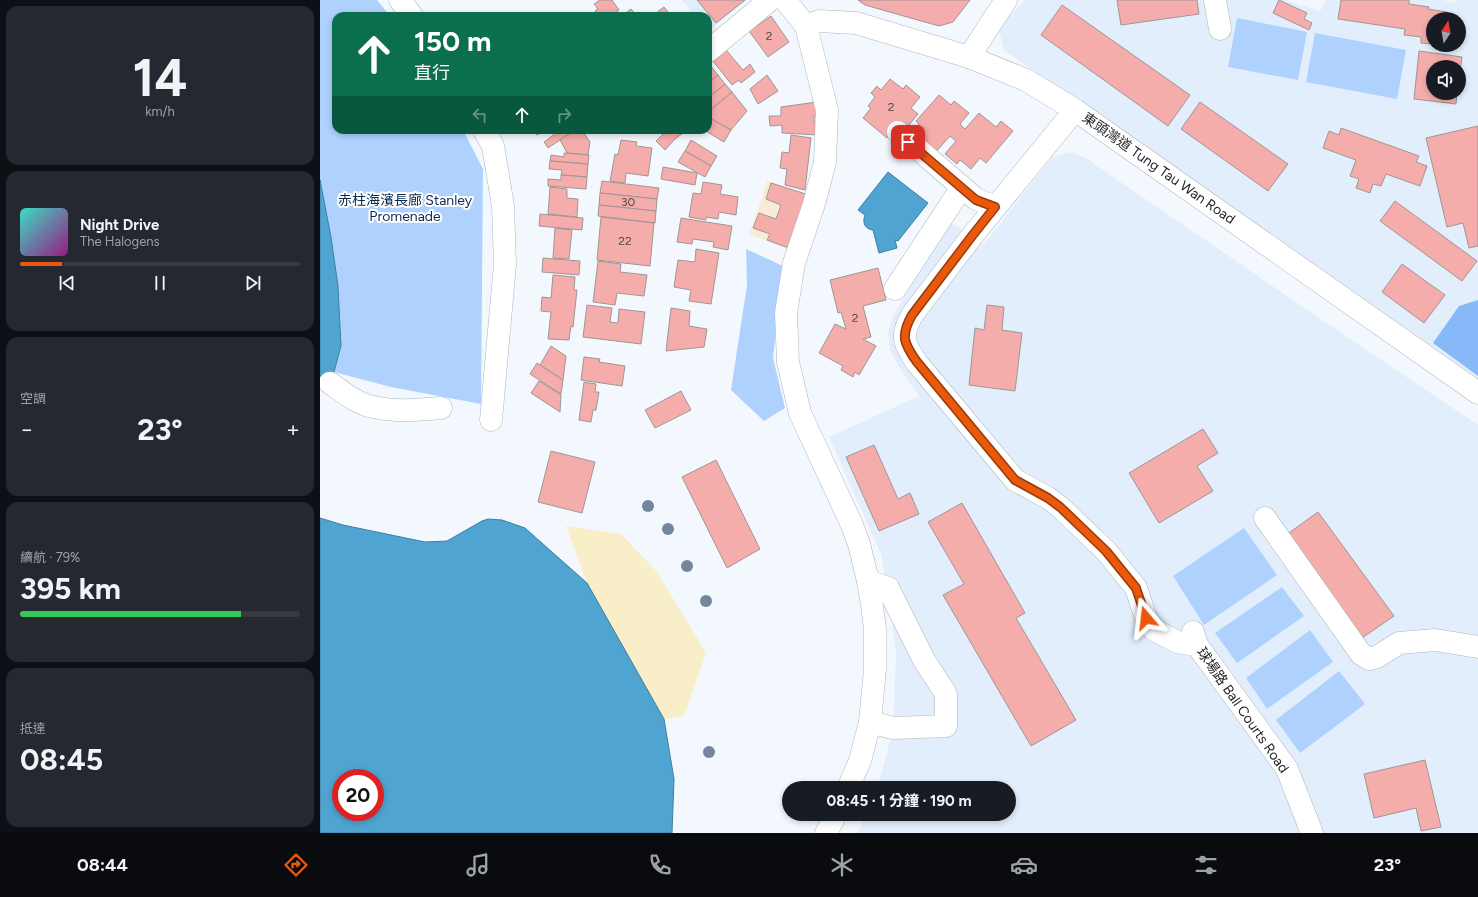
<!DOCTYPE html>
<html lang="zh-TW">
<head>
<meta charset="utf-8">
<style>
  body { margin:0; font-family:Figtree,"Noto Sans TC",sans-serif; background:#242831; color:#f1f3f6; height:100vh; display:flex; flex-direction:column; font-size:15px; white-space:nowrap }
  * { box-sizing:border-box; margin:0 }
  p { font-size:13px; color:#9ea1a6 }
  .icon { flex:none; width:22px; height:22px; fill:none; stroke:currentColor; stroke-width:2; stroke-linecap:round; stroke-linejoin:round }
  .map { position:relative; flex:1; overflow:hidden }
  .sheet { display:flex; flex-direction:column; gap:6px; padding:6px; background:#0d0f14; width:320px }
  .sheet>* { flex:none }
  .top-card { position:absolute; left:12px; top:12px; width:380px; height:122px; border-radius:12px; box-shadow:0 2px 6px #0003; background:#0b6e4f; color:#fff; overflow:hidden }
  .needle { width:26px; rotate:11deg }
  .fabs { position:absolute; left:1106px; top:12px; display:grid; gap:8px }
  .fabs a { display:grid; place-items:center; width:40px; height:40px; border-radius:50%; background:#171b24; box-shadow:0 2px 6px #0003; font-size:20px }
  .speed { position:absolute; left:12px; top:769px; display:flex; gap:8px; font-size:20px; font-weight:700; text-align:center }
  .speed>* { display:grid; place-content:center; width:52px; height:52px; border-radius:50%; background:#171b24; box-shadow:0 2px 6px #0003; line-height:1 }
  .speed .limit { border:6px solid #d22; background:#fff; color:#111 }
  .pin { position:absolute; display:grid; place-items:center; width:34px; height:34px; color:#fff; margin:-17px; border-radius:8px; box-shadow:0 2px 6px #0006 }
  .me { position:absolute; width:44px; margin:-22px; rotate:343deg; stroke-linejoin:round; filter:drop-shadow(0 0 3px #0008) }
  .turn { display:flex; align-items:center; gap:14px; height:84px; padding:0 16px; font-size:18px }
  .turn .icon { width:52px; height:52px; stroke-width:2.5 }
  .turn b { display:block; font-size:28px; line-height:34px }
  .lanes { display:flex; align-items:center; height:38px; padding:0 16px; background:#0003; justify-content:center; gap:20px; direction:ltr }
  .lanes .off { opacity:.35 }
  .big { font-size:30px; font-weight:700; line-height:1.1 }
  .sheet .widget { flex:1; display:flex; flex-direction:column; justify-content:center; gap:6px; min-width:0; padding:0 14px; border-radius:12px; background:#242831 }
  .sheet .dial { align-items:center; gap:0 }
  .dial b { font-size:52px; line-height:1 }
  .song { display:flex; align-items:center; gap:12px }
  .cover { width:48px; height:48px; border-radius:6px; background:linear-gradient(135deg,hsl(170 70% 55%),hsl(310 70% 35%)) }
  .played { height:4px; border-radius:2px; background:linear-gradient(90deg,#ea580c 15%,#363941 15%) }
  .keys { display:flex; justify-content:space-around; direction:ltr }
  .heat { display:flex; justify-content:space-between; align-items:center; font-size:22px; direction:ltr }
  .charge { height:6px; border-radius:3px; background:linear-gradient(90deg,#34c759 79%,#363941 0) }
  .trip { position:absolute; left:462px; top:781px; width:234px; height:40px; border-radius:20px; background:#171b24; box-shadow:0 2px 6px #0003; font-weight:700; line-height:40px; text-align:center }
  .tab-bar { display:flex; height:64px; justify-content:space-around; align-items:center; background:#090b0e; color:#9ea1a6 }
  .tab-bar .icon { width:28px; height:28px }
  .tab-bar .active { color:#ea580c }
  .tab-bar b { font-size:18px; color:#f1f3f6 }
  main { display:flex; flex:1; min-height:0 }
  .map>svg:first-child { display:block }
</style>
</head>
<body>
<main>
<section class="sheet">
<div class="widget dial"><b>14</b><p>km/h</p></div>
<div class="widget">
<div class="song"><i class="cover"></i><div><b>Night Drive</b><p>The Halogens</p></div></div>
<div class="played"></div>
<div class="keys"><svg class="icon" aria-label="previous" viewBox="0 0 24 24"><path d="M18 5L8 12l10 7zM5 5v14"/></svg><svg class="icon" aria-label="pause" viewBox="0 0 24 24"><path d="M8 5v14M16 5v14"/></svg><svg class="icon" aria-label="next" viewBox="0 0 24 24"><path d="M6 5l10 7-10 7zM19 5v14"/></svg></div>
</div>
<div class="widget"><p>空調</p>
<div class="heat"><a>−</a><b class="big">23°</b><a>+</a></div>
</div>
<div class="widget"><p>續航 · 79%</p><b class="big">395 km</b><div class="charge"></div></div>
<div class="widget"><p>抵達</p><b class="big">08:45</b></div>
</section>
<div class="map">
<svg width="1158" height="833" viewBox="0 0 1158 833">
  <rect width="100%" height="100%" fill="#f3f8fe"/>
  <g fill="#e3eefc" fill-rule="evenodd">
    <polygon points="362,0 427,0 388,31 388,16 375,16"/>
    <path d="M705 0H965L1000 11 1006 0H1122L1136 3 1137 0H1158V384L684 50 678 28ZM1113 19H1139V45H1113ZM1113 67H1139V93H1113Z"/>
    <polygon points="749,152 764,157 1011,326 1158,425 1158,833 538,833 546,814 689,814 689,788 556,788 562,772 573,728 576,653 571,613 561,554 509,437 599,396 580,369 570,350 568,332 574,314 629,222 664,244 732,157"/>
  </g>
  <polygon fill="#f8ecd7" points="447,181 490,195 469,250 429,234 442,198"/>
  <g fill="#afd1fe">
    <polygon points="0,0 57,0 70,16 16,16 16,130 143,130 163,169 161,404 71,387 14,372 21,346 18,286 11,237 0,180"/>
    <polygon points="917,18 987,32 978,80 908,67"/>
    <polygon points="995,33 1086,50 1077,99 986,82"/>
    <polygon points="426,249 463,266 453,358 465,408 444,421 411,390 427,285"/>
    <polygon points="924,528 957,575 884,625 853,576"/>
    <polygon points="962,587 984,616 917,663 895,633"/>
    <polygon points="990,630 1013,662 947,709 926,678"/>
    <polygon points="1019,671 1045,704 980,753 956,720"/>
  </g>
  <polygon fill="#87b8f8" points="1158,300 1158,376 1113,343 1139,306"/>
  <polygon fill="#f8eec8" points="246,526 301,534 337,572 386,653 364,716 344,719 267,583"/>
  <g fill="#4fa4d1" stroke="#427e9e" fill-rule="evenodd">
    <path d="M568 172 608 203 578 241 575 240 577 248 559 253 553 230C545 229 542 223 545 215L538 210Z"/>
    <polygon points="0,180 11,237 18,286 21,346 14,372 0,388"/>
    <path d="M0 518 23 525 105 542 127 541 162 521 168 519 182 520 205 528 267 583 344 719 354 779 352 833H0ZM21 778H55V812H21Z"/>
  </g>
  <g fill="#f4adaa" stroke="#a09595">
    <polygon points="280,0 292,0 299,10 290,16 279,16 275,11 278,9 274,4"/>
    <polygon points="377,0 425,0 396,23"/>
    <polygon points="538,0 650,0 633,22 619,26 545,5"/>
    <polygon points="797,0 877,0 879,14 801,25"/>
    <polygon points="959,0 987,13 984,19 992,23 989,30 953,13"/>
    <polygon points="1021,0 1089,0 1089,4 1109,7 1108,9 1127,12 1126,19 1113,19 1113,44 1101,43 1101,37 1084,35 1085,29 1018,19"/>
    <polygon points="742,5 870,95 848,126 721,35"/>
    <polygon points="344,7 351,16 332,16"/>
    <polygon points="311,9 317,16 302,16"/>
    <polygon points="451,16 469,42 448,57 429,31"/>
    <polygon points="406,50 423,70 430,64 435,72 421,83 419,80 412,85 393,61"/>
    <polygon points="1099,51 1142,57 1139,81 1139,67 1113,67 1113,93 1137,93 1136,104 1094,99"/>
    <polygon points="390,65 398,75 388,83 388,66"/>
    <polygon points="398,75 405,84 388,98 388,83"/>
    <polygon points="447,75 458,91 438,104 430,89"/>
    <polygon points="570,79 583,89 586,85 600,97 591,108 598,114 583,132 576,126 567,138 543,118 551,108 548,106 555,97 551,93 557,86 561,90"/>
    <polygon points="405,84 412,92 388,112 388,98"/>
    <polygon points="412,92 427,111 411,130 388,117 388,112"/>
    <polygon points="619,95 631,105 634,101 649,113 640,124 645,129 659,113 676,127 681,121 693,131 666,163 660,158 651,169 640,160 637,164 625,154 636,141 630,136 615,153 591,134 599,124 596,121"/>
    <polygon points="497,102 498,116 494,116 494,123 499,123 499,135 462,133 462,125 450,126 449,116 461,116 461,107"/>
    <polygon points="880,102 968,164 948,191 861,129"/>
    <polygon points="388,117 411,130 404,142 384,130 388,130"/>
    <polygon points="1158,126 1158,246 1149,248 1143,223 1127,227 1106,138"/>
    <polygon points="1021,128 1099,156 1096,162 1107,166 1100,186 1066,174 1061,186 1053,184 1050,193 1036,188 1039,179 1030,176 1036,160 1003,148 1009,131 1019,135"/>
    <polygon points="214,130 225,130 217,135"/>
    <polygon points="235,130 255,130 228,148 224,142 236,133"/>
    <polygon points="255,130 262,130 270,142 268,155 247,153 240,140"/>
    <polygon points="347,130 367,130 355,139 345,150 336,141"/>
    <polygon points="471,135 491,138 485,190 465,185 467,169 460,168 462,152 469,153"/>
    <polygon points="301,140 317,142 316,146 332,148 328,176 306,173 305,183 290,181 295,154 298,155"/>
    <polygon points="371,140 397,156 391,166 365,151"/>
    <polygon points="365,151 391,166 385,177 358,162"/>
    <polygon points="244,153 269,155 268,164 230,161 231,155 244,157"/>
    <polygon points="230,161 268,164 267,177 241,175 242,170 229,169"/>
    <polygon points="343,167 377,173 375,185 341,179"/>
    <polygon points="241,175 267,177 266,189 228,186 228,179 241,180"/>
    <polygon points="282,181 339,188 337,199 280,193"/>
    <polygon points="383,182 402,185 400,194 418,197 416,215 399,212 398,219 386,217 386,220 369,217 373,193 381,194"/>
    <polygon points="451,183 489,195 469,248 447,240 450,234 433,228 439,213 456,219 461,205 446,199"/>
    <polygon points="230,187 247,189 247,198 258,199 257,217 228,214"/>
    <polygon points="280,193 337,199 336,211 279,205"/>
    <polygon points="1075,201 1157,261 1142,281 1060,221"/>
    <polygon points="279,205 336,211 335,223 278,216"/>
    <polygon points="220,214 263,218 262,230 219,226"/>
    <polygon points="281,217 334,223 330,266 277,260"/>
    <polygon points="361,218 412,226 408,250 393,247 394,242 373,239 372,244 357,242"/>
    <polygon points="235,228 252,230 249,259 233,258"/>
    <polygon points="376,249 399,253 391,304 369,301 371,290 354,287 358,260 375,262"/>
    <polygon points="223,258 260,261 259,275 222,272"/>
    <polygon points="278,261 301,264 300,272 327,275 324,296 297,293 295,305 273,302"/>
    <polygon points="1082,264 1125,295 1104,323 1062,292"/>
    <polygon points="558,268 566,300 543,306 551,337 543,339 556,346 539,375 535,372 533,377 521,370 523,366 499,353 515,324 526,329 521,312 518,313 510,280"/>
    <polygon points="233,275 255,277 254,290 257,290 253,327 251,326 249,340 228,339 231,312 221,311 222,297 231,298"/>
    <polygon points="267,305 292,308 290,322 298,323 299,309 325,312 321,344 263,337"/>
    <polygon points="667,305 684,307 682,330 702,333 695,391 649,385 655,328 664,330"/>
    <polygon points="351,308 370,311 369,326 387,329 384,347 346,351"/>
    <polygon points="231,346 246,356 243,380 220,365"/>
    <polygon points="264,357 280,359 279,362 305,366 302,386 261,380"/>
    <polygon points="217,363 243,380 241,394 210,374"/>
    <polygon points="219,381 241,395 240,412 211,393"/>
    <polygon points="264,382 276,384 275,392 279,392 276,410 273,410 271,422 259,420"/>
    <polygon points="361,391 371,410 335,428 325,410"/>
    <polygon points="883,429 898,453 877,466 893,491 839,523 809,473"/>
    <polygon points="554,445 578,499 590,493 599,514 559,531 526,457"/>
    <polygon points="231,451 275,462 262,513 218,502"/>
    <polygon points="396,460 440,549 407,568 362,477"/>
    <polygon points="642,503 705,613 696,618 756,720 711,746 623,595 644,584 608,522"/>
    <polygon points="998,512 1074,616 1042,638 966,535"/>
    <polygon points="1105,760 1121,827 1101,831 1096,808 1054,818 1044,774"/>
  </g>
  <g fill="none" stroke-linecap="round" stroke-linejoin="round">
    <defs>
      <g id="minor">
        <polyline points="80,0 92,16"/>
        <polyline points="895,0 900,29"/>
        <polyline points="388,51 450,0"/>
        <polyline points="649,57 686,0"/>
        <path d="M755 110 652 236 592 315C580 336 584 344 597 363L695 480 728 498 740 507 786 551 816 588 826 618 833 629 857 642 877 645"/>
        <polyline points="164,130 173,146 183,206 185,264 171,420"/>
        <polyline points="578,132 656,199 675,207"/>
        <polyline points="575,289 642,187"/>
        <path d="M10 383C23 392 37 404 53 407 76 412 98 410 121 408"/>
        <polyline points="945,518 1041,654 1049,659 1057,657 1079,643 1115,640 1158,647"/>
        <polyline points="548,581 568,588 604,660 626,694 626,726 573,728 550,722"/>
        <polyline points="873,632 877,645 967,769 992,833"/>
        <polyline points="528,788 540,761 550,722 555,669 555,629 552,605 548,581 539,544 532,525 480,413 468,362 466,313 474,263 494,204 505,162 507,110 486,26 499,21 536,23 649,57 706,80 755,110 1158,393"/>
        <polyline points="506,833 516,814"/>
      </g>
      <polyline id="major" points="465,0 486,26"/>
    </defs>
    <use href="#minor" stroke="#afb5bc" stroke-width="23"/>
    <use href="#major" stroke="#afb5bc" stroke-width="23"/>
    <use href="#minor" stroke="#fff" stroke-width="22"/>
    <use href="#major" stroke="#fff" stroke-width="22"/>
  </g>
  <g fill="#72869e">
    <circle cx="328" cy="506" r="6"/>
    <circle cx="348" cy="529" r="6"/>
    <circle cx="367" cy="566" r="6"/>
    <circle cx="386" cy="601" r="6"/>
    <circle cx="389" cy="752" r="6"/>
  </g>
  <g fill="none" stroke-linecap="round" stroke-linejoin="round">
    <defs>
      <path id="route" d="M588 142 656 200 675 207 652 236 592 315C580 336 584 344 597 362L695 480 728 498 740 507 786 551 816 588 826 618"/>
    </defs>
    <use href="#route" stroke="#983908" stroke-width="10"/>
    <use href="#route" stroke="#ea580c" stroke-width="7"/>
  </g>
  <g text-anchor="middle" stroke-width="4" stroke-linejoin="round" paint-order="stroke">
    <g font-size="12" fill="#574748">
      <text x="449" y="40">2</text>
      <text x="571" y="111">2</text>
      <text x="308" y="206">30</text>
      <text x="305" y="245">22</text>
      <text x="535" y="322">2</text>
    </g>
    <g font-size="14" fill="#232528" stroke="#fff">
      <text transform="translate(839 168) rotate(35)" y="5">東頭灣道 Tung Tau Wan Road</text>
      <text transform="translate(923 710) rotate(55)" y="5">球場路 Ball Courts Road</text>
    </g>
    <g font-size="14" fill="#082950" stroke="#fff">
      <text x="85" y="205">赤柱海濱長廊 Stanley<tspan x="85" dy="16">Promenade</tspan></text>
    </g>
  </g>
</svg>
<div class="fabs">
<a><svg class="needle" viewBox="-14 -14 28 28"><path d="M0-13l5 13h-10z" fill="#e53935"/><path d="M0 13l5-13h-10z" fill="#9ea1a6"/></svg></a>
<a><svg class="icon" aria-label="sound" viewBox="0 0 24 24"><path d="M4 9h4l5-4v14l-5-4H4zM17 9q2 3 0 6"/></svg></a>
</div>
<div class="speed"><div class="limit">20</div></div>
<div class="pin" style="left:588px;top:142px;background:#d93025"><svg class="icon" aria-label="arrive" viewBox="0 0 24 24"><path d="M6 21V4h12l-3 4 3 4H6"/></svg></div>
<svg class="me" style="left:826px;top:618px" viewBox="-20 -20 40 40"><path d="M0-17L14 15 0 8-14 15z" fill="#ea580c" stroke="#fff" stroke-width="4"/></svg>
<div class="trip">08:45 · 1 分鐘 · 190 m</div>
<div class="top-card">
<div class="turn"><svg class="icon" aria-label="ahead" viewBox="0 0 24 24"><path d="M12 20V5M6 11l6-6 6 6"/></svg><div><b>150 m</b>直行</div></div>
<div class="lanes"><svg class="icon off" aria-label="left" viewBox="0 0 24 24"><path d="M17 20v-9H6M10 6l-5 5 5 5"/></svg><svg class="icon" aria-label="ahead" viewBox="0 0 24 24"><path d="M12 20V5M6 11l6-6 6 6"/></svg><svg class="icon off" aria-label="right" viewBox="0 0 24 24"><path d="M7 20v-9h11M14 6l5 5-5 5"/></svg></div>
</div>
</div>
</main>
<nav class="tab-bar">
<b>08:44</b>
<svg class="icon active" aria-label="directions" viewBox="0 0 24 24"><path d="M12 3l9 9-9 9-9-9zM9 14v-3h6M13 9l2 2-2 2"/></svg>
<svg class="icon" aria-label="music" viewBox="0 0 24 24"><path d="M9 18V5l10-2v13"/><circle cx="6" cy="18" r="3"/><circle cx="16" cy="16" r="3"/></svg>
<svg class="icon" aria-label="phone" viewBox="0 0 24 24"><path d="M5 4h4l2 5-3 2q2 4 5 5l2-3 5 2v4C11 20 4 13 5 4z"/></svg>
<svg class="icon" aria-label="climate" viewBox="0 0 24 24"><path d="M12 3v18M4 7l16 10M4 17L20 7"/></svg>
<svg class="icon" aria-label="car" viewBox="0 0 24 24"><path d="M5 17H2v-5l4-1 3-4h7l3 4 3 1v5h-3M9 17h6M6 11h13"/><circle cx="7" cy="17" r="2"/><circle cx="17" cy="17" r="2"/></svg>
<svg class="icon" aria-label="filters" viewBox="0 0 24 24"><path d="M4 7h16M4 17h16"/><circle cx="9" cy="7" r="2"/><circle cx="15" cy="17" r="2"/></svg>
<b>23°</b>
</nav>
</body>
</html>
